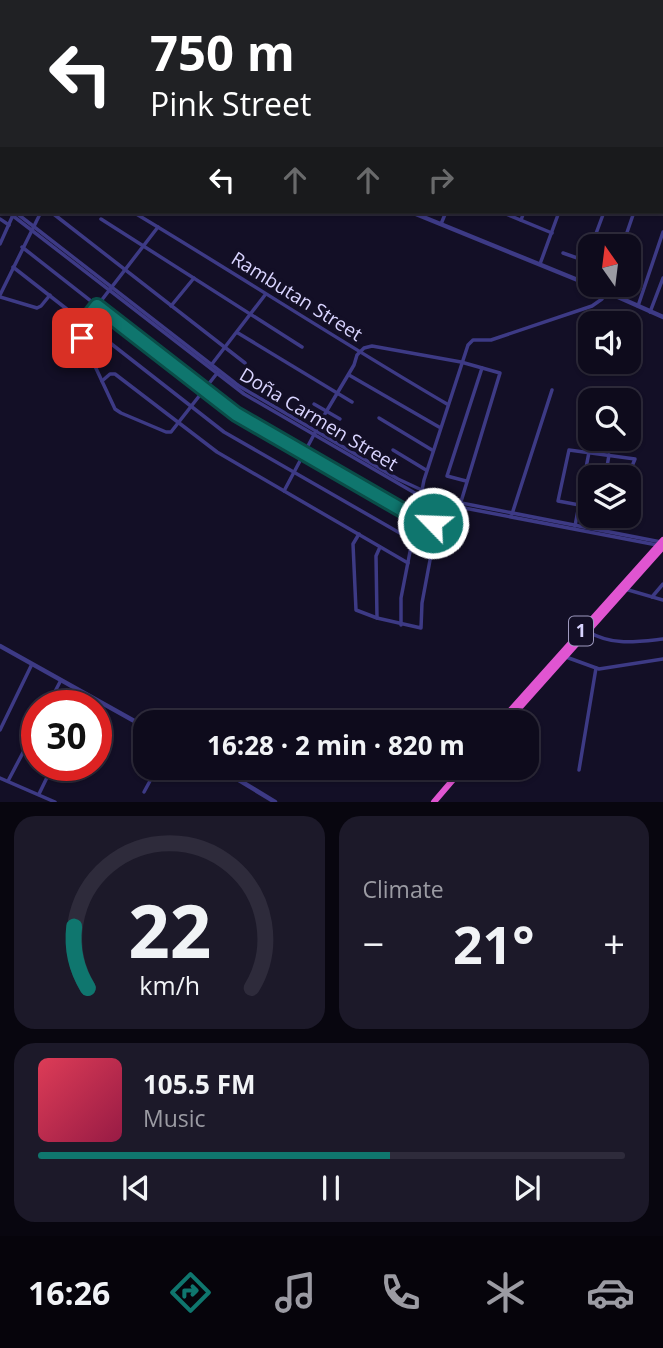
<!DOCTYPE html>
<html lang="en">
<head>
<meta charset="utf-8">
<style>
  body { margin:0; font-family:"Open Sans",sans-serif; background:#1c1929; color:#f1f3f6; height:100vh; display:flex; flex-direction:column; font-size:26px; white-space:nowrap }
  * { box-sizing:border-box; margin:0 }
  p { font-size:23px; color:#9b9ba3 }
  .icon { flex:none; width:38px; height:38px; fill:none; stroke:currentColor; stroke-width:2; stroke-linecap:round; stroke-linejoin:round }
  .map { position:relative; height:802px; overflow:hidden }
  .side { display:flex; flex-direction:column; gap:14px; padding:14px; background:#08060f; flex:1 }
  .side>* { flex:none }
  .top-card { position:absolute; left:0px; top:0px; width:663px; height:214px; box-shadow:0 2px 5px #0004,0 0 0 2px #2e2b3b; background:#202124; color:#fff; overflow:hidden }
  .needle { width:46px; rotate:346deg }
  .tools { position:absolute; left:578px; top:234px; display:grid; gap:14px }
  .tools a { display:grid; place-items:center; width:63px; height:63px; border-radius:14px; background:#0e0b1c; box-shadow:0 2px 5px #0004,0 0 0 2px #2e2b3b; font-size:35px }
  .speed { position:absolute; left:21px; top:690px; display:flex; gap:14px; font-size:35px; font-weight:700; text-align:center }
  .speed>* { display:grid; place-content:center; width:91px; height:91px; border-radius:50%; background:#0e0b1c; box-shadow:0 2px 5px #0004,0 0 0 2px #2e2b3b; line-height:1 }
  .speed .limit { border:10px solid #d22; background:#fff; color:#111 }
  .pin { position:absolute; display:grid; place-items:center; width:60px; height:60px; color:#fff; margin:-30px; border-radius:14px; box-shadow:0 4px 10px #0006 }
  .me { position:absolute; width:77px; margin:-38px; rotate:294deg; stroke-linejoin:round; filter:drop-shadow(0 0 5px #0008) }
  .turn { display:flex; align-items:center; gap:24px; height:147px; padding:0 35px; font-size:32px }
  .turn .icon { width:91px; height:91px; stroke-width:2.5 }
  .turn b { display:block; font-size:49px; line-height:60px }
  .lanes { display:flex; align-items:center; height:66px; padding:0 35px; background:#0003; justify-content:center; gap:35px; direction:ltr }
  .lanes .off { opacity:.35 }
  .big { font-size:52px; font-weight:700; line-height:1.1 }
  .side .tile { flex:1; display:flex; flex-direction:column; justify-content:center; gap:10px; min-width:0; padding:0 24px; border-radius:21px; background:#1c1929 }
  .side .dial { align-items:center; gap:0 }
  .dial svg { height:182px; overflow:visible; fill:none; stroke:#2e2b3b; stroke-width:7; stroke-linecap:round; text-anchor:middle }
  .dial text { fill:#f1f3f6; stroke:none }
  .song { display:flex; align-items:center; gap:21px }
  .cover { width:84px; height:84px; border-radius:10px; background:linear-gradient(135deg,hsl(350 70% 55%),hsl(340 70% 35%)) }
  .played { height:7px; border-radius:4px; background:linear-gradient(90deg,#0f766e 60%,#2e2b3b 60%) }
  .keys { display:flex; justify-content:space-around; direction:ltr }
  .heat { display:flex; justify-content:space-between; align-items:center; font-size:38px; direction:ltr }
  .side .tiles { flex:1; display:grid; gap:14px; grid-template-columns:1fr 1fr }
  .tile:last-child { grid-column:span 2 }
  .trip { position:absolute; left:133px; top:710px; width:406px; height:70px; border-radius:21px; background:#0e0b1c; box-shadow:0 2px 5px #0004,0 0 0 2px #2e2b3b; font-weight:700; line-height:70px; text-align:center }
  .dock { display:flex; height:112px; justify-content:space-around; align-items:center; background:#06040b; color:#9b9ba3 }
  .dock .icon { width:49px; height:49px }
  .dock .active { color:#0f766e }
  .dock b { font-size:32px; color:#f1f3f6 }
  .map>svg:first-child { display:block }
</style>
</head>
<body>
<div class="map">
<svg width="663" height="802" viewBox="0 0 663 802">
  <rect width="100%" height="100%" fill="#130f26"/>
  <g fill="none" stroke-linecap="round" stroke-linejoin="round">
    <g stroke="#3d3a85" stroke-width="3.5">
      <polyline points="117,0 120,2"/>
      <polyline points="143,0 146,2"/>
      <polyline points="170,0 173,2"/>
      <polyline points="201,0 204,2"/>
      <polyline points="480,0 485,2"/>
      <polyline points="92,2 92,0"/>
      <polyline points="149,2 150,0"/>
      <polyline points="165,2 166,0"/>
      <polyline points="213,2 214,0"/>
      <polyline points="229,2 230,0"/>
      <polyline points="246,2 246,0"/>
      <polyline points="261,2 261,0"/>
      <polyline points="276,2 276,0"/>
      <polyline points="291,2 292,0"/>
      <polyline points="309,2 310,0"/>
      <polyline points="329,2 330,0"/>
      <polyline points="429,2 467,0"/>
      <polyline points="508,2 508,0"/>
      <polyline points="524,2 525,0"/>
      <polyline points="542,2 542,0"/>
      <polyline points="560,2 561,0"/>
      <polyline points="577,2 577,0"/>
      <polyline points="596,2 596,0"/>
      <polyline points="614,2 615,0"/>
      <polyline points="632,2 632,0"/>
      <polyline points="648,2 649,0"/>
      <polyline points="662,16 663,11"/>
      <polyline points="662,67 663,62"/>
      <polyline points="662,85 663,85"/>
      <polyline points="0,132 2,133"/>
      <polyline points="662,133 663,117"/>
      <polyline points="0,153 2,154"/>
      <polyline points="0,177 2,178"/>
      <polyline points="0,202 2,203"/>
      <polyline points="0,206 2,208"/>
      <polyline points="8,212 244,394 420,496 459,507 657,545"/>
      <polyline points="15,212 239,386 398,479 441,499 661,542"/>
      <polyline points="51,212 245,363"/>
      <path d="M133 212C238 275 341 342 447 404"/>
      <polyline points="501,212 552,233"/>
      <polyline points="0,219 9,225"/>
      <polyline points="101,219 302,347"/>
      <polyline points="521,220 524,212"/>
      <polyline points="441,224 446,212"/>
      <polyline points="158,227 84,323 80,328 80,334 115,409 121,413 166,432 171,432 218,372"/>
      <polyline points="0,244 13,215"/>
      <polyline points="22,247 235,414 416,518 434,524 436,528 422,603 421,628 377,618 356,610 353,544 359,534"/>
      <polyline points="591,247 604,212"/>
      <polyline points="622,247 634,212"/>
      <polyline points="563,253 586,261"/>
      <polyline points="540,264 559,212"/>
      <polyline points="13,267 224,432 412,540"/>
      <polyline points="579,281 590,251"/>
      <polyline points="0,295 41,212"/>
      <polyline points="0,297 37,308 41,306 50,295"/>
      <polyline points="171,306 194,278"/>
      <polyline points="638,306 663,232"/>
      <polyline points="650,312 663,278"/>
      <polyline points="238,333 352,402"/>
      <polyline points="212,364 265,295"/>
      <polyline points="349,375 439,427"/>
      <polyline points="102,381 110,374 115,374 217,452 408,563"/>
      <polyline points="314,404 340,419"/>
      <polyline points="379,418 432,450"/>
      <polyline points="393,450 426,470"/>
      <polyline points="605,478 609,455"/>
      <polyline points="466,481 447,476 482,368"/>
      <polyline points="284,491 326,412 354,365 357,355 364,348 372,346 461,362 500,373 460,505"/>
      <polyline points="590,507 558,501 569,450 635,459 627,478"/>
      <polyline points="512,514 552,390"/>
      <polyline points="575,526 589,452"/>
      <polyline points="625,589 663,600"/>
      <polyline points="652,597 663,584"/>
      <polyline points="377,618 376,556 380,547"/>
      <polyline points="401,625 401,598 424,480 468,345 473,340 491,340 592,306 602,299 609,285"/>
      <path d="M587 631C612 646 635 642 663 639"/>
      <polyline points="566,657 599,669 663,659"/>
      <polyline points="48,705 61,680"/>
      <polyline points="0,730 32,664"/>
      <polyline points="579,770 596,668"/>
      <polyline points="0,778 55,802"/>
      <polyline points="8,781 37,726"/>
      <polyline points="144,792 157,768"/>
      <polyline points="39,794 53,765"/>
    </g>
    <g stroke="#3d3a85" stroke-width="4.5">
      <polyline points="0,18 2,19"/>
      <polyline points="411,212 590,285"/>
      <polyline points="591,285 663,317"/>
      <polyline points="0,646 145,727"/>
      <polyline points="219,768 275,802"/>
    </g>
    <g stroke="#e055d1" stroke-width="6">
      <polyline points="499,723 663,540"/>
      <polyline points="506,723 663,547"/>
      <polyline points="434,802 463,768"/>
    </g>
  </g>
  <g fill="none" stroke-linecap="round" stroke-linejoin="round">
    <defs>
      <polyline id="route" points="82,338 80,328 97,306 236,414 416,518 433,523"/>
    </defs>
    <use href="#route" stroke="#0a4d48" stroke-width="18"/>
    <use href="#route" stroke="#0f766e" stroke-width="12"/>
  </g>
  <g text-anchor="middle" stroke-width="7" stroke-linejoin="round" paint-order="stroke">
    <rect fill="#130f26" stroke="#9e99be" stroke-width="2" x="569" y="616.5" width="24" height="29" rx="5"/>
    <g font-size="18" font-weight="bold" fill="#d9d4ff">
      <text x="581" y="637">1</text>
    </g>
    <g font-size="19" fill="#d9d4ff" stroke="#130f26">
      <text transform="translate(297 296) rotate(32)" y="7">Rambutan Street</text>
      <text transform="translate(319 419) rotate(31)" y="7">Doña Carmen Street</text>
    </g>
  </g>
</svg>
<div class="tools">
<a><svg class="needle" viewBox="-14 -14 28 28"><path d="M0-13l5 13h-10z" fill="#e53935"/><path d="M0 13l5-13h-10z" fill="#9b9ba3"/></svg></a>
<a><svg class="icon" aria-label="sound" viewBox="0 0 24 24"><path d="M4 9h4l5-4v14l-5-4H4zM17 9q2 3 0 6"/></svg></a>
<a><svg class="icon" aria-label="search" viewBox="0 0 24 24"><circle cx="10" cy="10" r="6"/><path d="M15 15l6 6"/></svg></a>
<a><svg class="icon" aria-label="layers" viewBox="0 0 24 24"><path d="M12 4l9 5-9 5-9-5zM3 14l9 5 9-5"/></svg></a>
</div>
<div class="speed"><div class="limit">30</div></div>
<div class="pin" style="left:82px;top:338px;background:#d93025"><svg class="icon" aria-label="arrive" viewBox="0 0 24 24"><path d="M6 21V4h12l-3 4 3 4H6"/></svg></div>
<svg class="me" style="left:433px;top:523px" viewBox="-20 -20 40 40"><circle r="17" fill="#0f766e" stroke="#fff" stroke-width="3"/><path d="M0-11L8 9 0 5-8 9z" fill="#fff"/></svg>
<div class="trip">16:28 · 2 min · 820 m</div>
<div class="top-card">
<div class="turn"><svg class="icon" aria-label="left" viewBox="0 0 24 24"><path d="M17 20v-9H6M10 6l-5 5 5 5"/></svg><div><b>750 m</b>Pink Street</div></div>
<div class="lanes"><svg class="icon" aria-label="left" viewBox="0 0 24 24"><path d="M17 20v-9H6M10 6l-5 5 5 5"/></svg><svg class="icon off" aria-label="ahead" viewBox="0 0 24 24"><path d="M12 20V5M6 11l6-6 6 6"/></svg><svg class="icon off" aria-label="ahead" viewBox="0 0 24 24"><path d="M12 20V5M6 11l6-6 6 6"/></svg><svg class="icon off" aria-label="right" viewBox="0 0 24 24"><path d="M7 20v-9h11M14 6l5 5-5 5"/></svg></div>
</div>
</div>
<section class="side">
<div class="tiles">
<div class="tile dial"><svg viewBox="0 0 100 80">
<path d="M14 69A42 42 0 1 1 86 69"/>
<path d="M14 69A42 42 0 0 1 8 42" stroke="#0f766e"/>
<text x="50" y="56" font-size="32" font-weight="700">22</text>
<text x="50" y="72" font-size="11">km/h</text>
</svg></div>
<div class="tile"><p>Climate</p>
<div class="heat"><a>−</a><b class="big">21°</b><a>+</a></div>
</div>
<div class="tile">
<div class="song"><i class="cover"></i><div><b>105.5 FM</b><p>Music</p></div></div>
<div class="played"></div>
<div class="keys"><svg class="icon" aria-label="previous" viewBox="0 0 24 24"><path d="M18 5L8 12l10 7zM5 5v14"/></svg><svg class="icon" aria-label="pause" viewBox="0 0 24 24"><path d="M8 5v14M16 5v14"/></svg><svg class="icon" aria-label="next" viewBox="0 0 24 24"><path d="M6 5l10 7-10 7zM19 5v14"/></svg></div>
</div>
</div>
</section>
<nav class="dock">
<b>16:26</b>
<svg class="icon active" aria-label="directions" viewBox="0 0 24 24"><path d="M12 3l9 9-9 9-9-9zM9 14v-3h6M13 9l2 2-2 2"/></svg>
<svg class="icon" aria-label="music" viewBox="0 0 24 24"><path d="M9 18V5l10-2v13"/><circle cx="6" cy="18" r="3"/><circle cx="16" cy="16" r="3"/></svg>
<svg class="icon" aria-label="phone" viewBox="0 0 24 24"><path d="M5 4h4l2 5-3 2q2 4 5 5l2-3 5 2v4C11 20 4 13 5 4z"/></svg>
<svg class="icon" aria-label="climate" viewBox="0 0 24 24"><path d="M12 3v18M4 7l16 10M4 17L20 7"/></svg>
<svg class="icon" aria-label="car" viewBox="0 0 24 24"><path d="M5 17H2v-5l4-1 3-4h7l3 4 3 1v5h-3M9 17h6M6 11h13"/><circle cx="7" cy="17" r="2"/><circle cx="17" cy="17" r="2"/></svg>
</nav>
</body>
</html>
